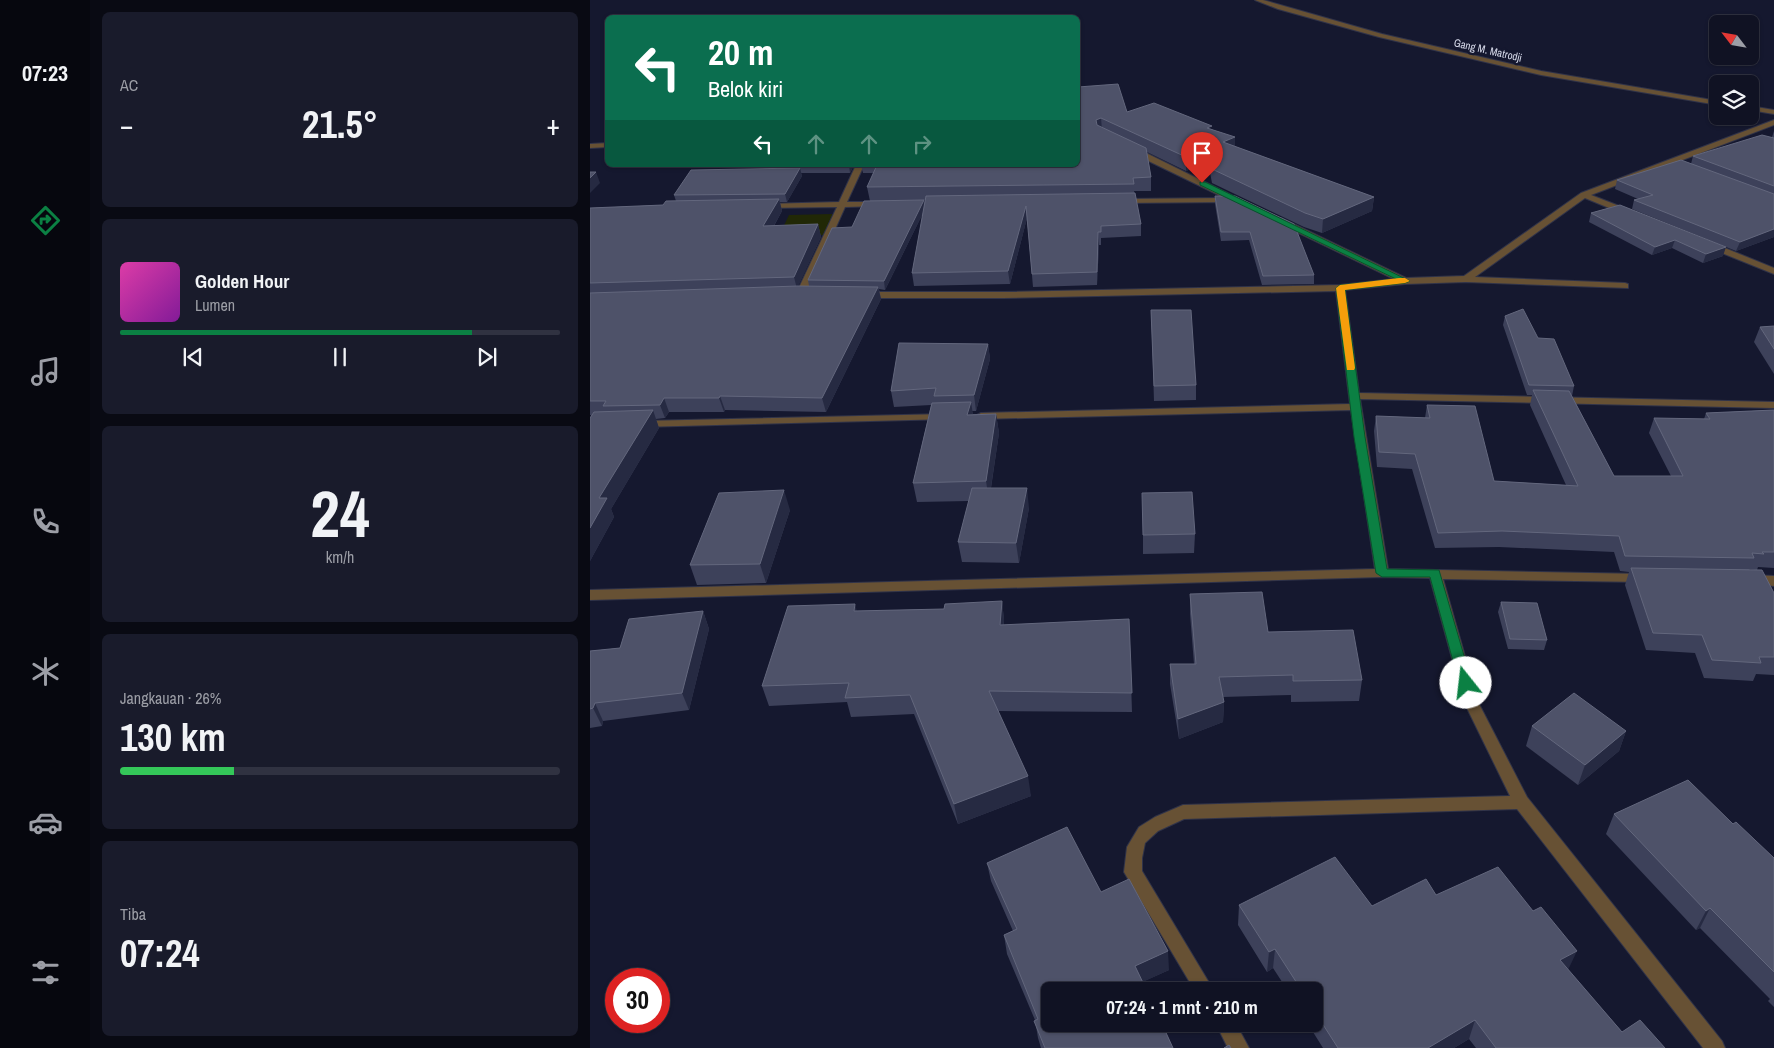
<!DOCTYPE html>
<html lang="id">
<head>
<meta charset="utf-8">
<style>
  body { margin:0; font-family:"Archivo Narrow",sans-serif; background:#191b2b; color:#f1f3f6; height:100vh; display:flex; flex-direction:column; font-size:19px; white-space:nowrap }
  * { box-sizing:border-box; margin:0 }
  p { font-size:16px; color:#9c9ea6 }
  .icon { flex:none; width:28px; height:28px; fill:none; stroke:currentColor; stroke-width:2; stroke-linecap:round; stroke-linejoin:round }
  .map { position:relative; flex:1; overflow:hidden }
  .panel { display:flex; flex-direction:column; gap:12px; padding:12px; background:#090a13; width:500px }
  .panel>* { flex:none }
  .guide { position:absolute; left:15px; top:15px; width:475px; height:152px; border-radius:8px; box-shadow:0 1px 4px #0004,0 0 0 1px #303241; background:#0b6e4f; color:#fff; overflow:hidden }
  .needle { width:32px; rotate:301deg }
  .fabs { position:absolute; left:1119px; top:15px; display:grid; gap:10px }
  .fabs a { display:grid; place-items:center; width:50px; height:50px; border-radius:8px; background:#101223; box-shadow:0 1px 4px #0004,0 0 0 1px #303241; font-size:25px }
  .speed { position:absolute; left:15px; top:968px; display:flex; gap:10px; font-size:25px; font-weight:700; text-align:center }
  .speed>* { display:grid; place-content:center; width:65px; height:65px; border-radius:50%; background:#101223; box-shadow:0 1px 4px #0004,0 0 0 1px #303241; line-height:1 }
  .speed .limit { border:8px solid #d22; background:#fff; color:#111 }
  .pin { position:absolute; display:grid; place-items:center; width:42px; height:42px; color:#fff; margin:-51px -21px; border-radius:50% 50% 50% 0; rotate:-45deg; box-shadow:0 0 5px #0007 }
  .pin .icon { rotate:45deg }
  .me { position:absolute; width:55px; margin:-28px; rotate:344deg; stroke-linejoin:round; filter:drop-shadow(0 0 4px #0008) }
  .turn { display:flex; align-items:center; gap:18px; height:105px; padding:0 20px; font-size:22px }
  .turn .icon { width:65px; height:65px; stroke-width:2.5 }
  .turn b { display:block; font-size:35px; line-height:42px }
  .lanes { display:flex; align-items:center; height:48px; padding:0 20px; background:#0003; justify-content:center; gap:25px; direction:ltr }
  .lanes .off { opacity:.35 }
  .big { font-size:38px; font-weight:800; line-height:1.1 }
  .panel .widget { flex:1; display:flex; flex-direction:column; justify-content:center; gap:8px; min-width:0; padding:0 18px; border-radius:8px; background:#191b2b }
  .panel .dial { align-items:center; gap:0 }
  .dial b { font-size:65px; line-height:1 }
  .song { display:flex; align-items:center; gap:15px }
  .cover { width:60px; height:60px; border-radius:8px; background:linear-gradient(135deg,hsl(320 70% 55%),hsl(290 70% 35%)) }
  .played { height:5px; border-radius:2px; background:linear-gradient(90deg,#0b8043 80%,#303241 80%) }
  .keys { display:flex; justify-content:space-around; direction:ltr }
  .heat { display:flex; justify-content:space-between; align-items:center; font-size:28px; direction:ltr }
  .charge { height:8px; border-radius:4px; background:linear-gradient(90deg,#34c759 26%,#303241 0) }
  .trip { position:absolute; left:451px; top:982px; width:282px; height:50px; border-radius:8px; background:#101223; box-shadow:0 1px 4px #0004,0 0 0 1px #303241; font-weight:800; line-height:50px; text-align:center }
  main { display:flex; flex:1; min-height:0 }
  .tabs { display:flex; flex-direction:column; width:90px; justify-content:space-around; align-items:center; background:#06070e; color:#9c9ea6 }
  .tabs .icon { width:35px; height:35px }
  .tabs .active { color:#0b8043 }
  .tabs b { font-size:22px; color:#f1f3f6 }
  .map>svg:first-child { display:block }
</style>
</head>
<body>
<main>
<nav class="tabs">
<b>07:23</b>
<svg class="icon active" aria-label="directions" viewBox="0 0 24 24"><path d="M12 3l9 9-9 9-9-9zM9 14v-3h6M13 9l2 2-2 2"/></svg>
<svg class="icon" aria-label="music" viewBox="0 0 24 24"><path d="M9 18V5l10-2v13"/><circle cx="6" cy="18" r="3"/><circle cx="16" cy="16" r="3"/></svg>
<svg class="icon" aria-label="phone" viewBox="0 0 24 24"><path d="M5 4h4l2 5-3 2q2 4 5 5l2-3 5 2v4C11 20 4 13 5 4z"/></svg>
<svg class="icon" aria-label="climate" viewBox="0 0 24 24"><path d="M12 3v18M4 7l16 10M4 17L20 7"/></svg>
<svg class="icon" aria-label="car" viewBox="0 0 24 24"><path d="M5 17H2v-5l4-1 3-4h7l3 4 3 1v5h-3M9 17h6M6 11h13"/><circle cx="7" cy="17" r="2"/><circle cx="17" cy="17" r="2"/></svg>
<svg class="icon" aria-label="filters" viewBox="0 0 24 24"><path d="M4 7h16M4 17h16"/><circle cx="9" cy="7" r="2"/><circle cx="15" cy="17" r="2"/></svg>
</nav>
<section class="panel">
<div class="widget"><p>AC</p>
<div class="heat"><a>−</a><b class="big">21.5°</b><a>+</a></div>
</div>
<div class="widget">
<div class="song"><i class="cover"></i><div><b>Golden Hour</b><p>Lumen</p></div></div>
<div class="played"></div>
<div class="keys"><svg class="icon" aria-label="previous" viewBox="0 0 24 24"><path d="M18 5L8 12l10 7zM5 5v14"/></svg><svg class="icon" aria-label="pause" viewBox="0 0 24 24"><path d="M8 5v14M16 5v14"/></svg><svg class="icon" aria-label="next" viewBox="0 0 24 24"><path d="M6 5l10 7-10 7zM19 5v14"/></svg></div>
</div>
<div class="widget dial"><b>24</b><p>km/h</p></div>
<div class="widget"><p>Jangkauan · 26%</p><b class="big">130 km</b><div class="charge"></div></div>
<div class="widget"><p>Tiba</p><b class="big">07:24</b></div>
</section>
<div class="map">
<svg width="1184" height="1048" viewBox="0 0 1184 1048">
  <rect width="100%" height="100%" fill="#15182f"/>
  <polygon fill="#212806" points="243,214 234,235 189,236 199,215"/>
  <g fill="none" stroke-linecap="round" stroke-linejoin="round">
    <defs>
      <g id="minor">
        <polygon points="665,0 673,0 792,34 951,71 1128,101 1128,105 951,75 789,37 688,9"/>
        <polygon points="1160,106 1184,110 1184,114 1160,110"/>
        <polygon points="1184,120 1184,125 1001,195 1042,211 1042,215 1036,215 995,198 885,277 1035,283 1038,284 1038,288 876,282 815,284 755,290 769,393 1184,402 1184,408 770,399 798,569 1054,574 1059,575 1061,578 1059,581 1054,582 853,579 888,702 937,797 1132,1041 1135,1048 1113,1048 927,809 594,819 568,831 555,843 552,858 552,871 624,991 605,991 534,872 537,847 549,827 565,817 593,805 920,796 874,702 840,578 792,577 0,600 0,590 785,569 761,410 391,419 385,416 391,413 760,404 746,291 413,298 272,298 267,295 272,292 413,292 750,285 804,279 688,223 687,221 691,218 816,278 874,276 991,193"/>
        <polygon points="18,143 18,147 0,148 0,144"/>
        <polygon points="540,148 546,148 657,203 653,205 644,202 528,203 527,201 531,199 635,198 540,152"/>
        <polygon points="266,165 274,165 257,202 289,202 293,204 289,206 255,207 216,294 211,297 208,296 206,294 247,207 174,208 170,206 174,204 249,202"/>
        <polygon points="1120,242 1184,268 1184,274 1117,247 1116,245"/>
        <polygon points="356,414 362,417 360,419 51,427 45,424 51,421"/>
        <polygon points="1162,575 1184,576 1184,586 1157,583 1155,580 1157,577"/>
        <polygon points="626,1024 646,1024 659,1048 638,1048"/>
      </g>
    </defs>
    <use href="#minor" stroke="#303349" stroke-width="2"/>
    <use href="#minor" fill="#675134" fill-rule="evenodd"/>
  </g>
  <g fill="#3d415a">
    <polygon points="488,87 537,112 622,129 645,147 784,197 782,211 732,233 714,227 622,183 618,162 596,171 557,152 561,177 561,191 544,191 551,224 551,236 511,238 511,245 509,245 507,285 443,287 437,218 420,284 324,286 322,273 333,213 295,290 289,289 291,299 236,412 135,410 134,412 79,412 75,418 66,419 69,428 21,509 24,517 0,561 0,418 2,415 0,415 0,208 73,205 86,201 84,195 191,168 190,165 264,165 260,173 211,173 212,176 197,202 190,202 192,211 184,226 228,224 231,237 208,286 219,286 218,280 262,227 334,200 334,204 335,200 280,201 277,187 284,173 273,173 271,165 488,165"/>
    <polygon points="1184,131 1184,237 1146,251 1042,209 1044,200 1048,199 1025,189 1027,180 1101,164 1103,156 1182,137"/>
    <polygon points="625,196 724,275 724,284 672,285 659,240 631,241 625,204"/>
    <polygon points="1030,205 1133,256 1113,263 1082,248 1062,255 999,222 1001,213"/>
    <polygon points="561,310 606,385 606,400 564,401"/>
    <polygon points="915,316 948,338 984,386 982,396 1024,476 1081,476 1059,433 1064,418 1114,419 1116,413 1184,410 1184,568 1168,567 1167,570 1160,569 1159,570 1184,593 1184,675 1166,674 1163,681 1114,678 1105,653 1056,650 1035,585 1039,572 1030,571 1024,552 909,547 845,548 822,469 787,467 784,431 786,416 835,418 837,405 904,481 976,485 940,405 942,395 937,395 913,325"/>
    <polygon points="1184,326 1184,374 1164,342 1170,327"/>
    <polygon points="398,344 400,359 386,411 382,411 383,414 406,414 409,433 401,488 439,508 429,563 372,562 368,542 379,501 327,502 323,483 341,405 304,407 301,391"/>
    <polygon points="200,510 176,583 107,585 100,565"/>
    <polygon points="605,534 604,553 553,554 553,535"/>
    <polygon points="600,594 678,632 772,680 769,701 701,702 701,695 633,697 634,702 633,722 589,739 580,684 580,664 604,664 600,614"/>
    <polygon points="412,601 414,620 414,625 539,619 542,712 408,711 441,796 368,824 324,714 261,717 257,702 179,706 172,686 267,611 354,609"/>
    <polygon points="911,602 957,640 954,650 918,649 908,612"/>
    <polygon points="113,611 119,629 99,710 13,721 12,726 0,728 0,651 30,648"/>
    <polygon points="942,726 1036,731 1029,751 988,785 936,746"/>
    <polygon points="1024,814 1143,824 1184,858 1184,1007 1178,1001 1180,999 1110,928 1106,930 1016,834"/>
    <polygon points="397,863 511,892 579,970 552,982 583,1048 451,1048 448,1038 445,1020 417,954 414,935 423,931 401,881"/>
    <polygon points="846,895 978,970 1032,1032 1075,1048 886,1048 879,1039 864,1048 733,1048 718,1024 725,1024 725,991 698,991 683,968 677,972 648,925 649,905 782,906"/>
  </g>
  <g fill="#262a42">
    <polygon points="511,118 512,130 506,132 506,120"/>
    <polygon points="645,137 645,151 633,142"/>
    <polygon points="618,148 618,162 596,171 596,157"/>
    <polygon points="259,165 264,165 260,173"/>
    <polygon points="210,168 212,176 197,202 195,194"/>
    <polygon points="6,172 10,183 0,193 0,178"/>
    <polygon points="784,197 782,211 732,233 733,219"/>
    <polygon points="189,199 192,211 177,238 173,226"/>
    <polygon points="334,200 335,209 295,290 294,281"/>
    <polygon points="436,206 437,218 420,284 418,271"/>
    <polygon points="228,224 231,237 207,289 204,277"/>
    <polygon points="1184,229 1184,237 1146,251 1150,242"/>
    <polygon points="508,232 509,245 507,285 507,272"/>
    <polygon points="1085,240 1082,248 1062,255 1065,247"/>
    <polygon points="1136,247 1133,256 1113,263 1116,254"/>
    <polygon points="288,287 291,299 236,412 232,398"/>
    <polygon points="398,344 400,359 386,411 384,395"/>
    <polygon points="130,396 135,410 134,412 129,398"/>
    <polygon points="74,398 79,412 75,418 70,405"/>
    <polygon points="381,402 384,421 377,415"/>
    <polygon points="63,410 69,428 21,509 24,517 0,561 0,528 9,498"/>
    <polygon points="406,414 409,433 399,500 396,481"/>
    <polygon points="437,488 439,508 429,563 426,543"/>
    <polygon points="194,490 200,510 176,583 170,564"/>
    <polygon points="412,601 414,620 413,645 410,625"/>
    <polygon points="265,604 270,623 264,611"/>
    <polygon points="113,611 119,629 99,710 92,693"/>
    <polygon points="634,702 633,722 589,739 588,719"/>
    <polygon points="5,703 13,721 12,726 3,708"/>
    <polygon points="1036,731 1029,751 988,785 995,765"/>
    <polygon points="438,776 441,796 368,824 364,804"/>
    <polygon points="1120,908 1110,928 1106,930 1116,911"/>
    <polygon points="685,949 683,968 677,972 679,952"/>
    <polygon points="578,951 579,970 546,985 545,966"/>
    <polygon points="987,951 978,970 970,960"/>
    <polygon points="885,1020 879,1039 864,1048 838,1048"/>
  </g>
  <g fill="#4e5269" stroke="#63677d">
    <polygon points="528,84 537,112 564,103 622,126 617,128 645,137 633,142 784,197 733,219 715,213 622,169 618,148 596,157 511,118 506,120 507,125 556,148 561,177 543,178 544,184 277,187 287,165 488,165 488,87"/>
    <polygon points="1172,135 1184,138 1184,186 1103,156"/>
    <polygon points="1091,160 1184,194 1184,229 1150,242 1044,200 1063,195 1027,180"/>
    <polygon points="210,168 195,194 84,195 101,170"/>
    <polygon points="0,172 6,172 0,178"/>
    <polygon points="545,193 551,224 511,226 511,232 508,232 507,272 442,274 436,206 418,271 322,273 336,196"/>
    <polygon points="625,196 645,196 704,224 724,275 673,276 660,232 631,232"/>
    <polygon points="189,199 173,226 228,224 204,277 0,283 0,208 73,205 76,201"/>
    <polygon points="334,200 294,281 218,280 242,228 262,227 274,201"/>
    <polygon points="1030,205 1136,247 1116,254 1085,240 1065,247 1001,213"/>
    <polygon points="208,286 288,287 232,398 130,396 129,398 74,398 70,405 13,406 16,401 0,401 0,293"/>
    <polygon points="933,309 948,338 964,339 984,386 939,385 915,316"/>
    <polygon points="561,310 601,310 606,385 564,386"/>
    <polygon points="1184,326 1184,349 1170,327"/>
    <polygon points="309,343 398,344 384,395 344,396 346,388 301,391"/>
    <polygon points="943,390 979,391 1024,476 1093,476 1064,418 1120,419 1116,413 1184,410 1184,552 1172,552 1174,554 1162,553 1164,558 1035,556 1029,536 912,531 848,533 825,454 789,452 786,416 840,418 837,405 885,406 904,481 988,486"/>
    <polygon points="381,402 377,415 406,414 396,481 323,483 342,403"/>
    <polygon points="63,410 9,498 17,498 0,528 0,418 4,412"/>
    <polygon points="382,488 437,488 426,543 368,542"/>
    <polygon points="194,490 170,564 100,565 129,493"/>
    <polygon points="602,492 605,534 553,535 552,493"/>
    <polygon points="1041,568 1172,570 1184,593 1184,657 1169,657 1171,663 1122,660 1112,635 1063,633"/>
    <polygon points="672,592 678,632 763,630 772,680 703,681 703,675 629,677 634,702 588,719 580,664 606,664 600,594"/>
    <polygon points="412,601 410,625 539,619 542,693 399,691 438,776 364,804 320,695 255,698 259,683 172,686 198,606 265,604 264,611 354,609 355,604"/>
    <polygon points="911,602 947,603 957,640 920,639"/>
    <polygon points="113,611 92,693 5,703 3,708 0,709 0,651 30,648 39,619"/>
    <polygon points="984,693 1036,731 995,765 942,726"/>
    <polygon points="1098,780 1143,824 1146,822 1184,858 1184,972 1120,908 1116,911 1024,814"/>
    <polygon points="477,827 511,892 539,879 578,951 545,966 557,991 460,991 460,1024 572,1024 583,1048 455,1048 444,1021 448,1019 414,935 427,929 397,863"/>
    <polygon points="745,857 782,906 836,879 846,895 908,867 943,911 951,907 987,951 970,960 1032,1032 1050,1020 1075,1048 906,1048 885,1020 838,1048 748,1048 725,1012 725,991 712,991 685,949 679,952 649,905"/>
    <polygon points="639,1045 641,1048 634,1048"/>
  </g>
  <polygon fill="#0b8043" stroke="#07532c" points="610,182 615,182 820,281 815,283 755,290 775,437 797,569 849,570 882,683 880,687 871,687 869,683 840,577 792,577 786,573 764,437 746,288 750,285 806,279 610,185"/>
  <polygon fill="#f59e0b" points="809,278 815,278 820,281 815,283 755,290 765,368 764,370 757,370 746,288 750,285"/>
  <g text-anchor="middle" stroke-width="5" stroke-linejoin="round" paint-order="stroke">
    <g font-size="11" fill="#d5d8e8" stroke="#15182f">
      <text transform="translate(898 50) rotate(13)" y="4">Gang M. Matrodji</text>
    </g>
  </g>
</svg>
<div class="fabs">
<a><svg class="needle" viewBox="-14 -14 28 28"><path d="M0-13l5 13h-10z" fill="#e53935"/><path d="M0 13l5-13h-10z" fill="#9c9ea6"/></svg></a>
<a><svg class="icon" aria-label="layers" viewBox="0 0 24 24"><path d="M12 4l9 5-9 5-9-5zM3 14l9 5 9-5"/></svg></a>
</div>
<div class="speed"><div class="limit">30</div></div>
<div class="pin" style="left:612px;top:183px;background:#d93025"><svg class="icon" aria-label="arrive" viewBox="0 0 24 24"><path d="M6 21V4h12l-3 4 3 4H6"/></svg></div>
<svg class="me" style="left:876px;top:683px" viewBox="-20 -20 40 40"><circle r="19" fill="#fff"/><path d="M0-13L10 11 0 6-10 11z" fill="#0b8043"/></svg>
<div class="trip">07:24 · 1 mnt · 210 m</div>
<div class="guide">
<div class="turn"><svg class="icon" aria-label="left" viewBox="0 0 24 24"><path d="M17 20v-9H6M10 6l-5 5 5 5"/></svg><div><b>20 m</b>Belok kiri</div></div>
<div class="lanes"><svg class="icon" aria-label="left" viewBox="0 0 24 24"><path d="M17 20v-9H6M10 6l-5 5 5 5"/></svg><svg class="icon off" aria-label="ahead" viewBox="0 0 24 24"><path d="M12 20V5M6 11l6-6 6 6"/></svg><svg class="icon off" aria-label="ahead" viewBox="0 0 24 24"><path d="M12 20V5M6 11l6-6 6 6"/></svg><svg class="icon off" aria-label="right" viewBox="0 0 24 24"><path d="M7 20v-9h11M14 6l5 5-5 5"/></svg></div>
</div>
</div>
</main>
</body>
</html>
